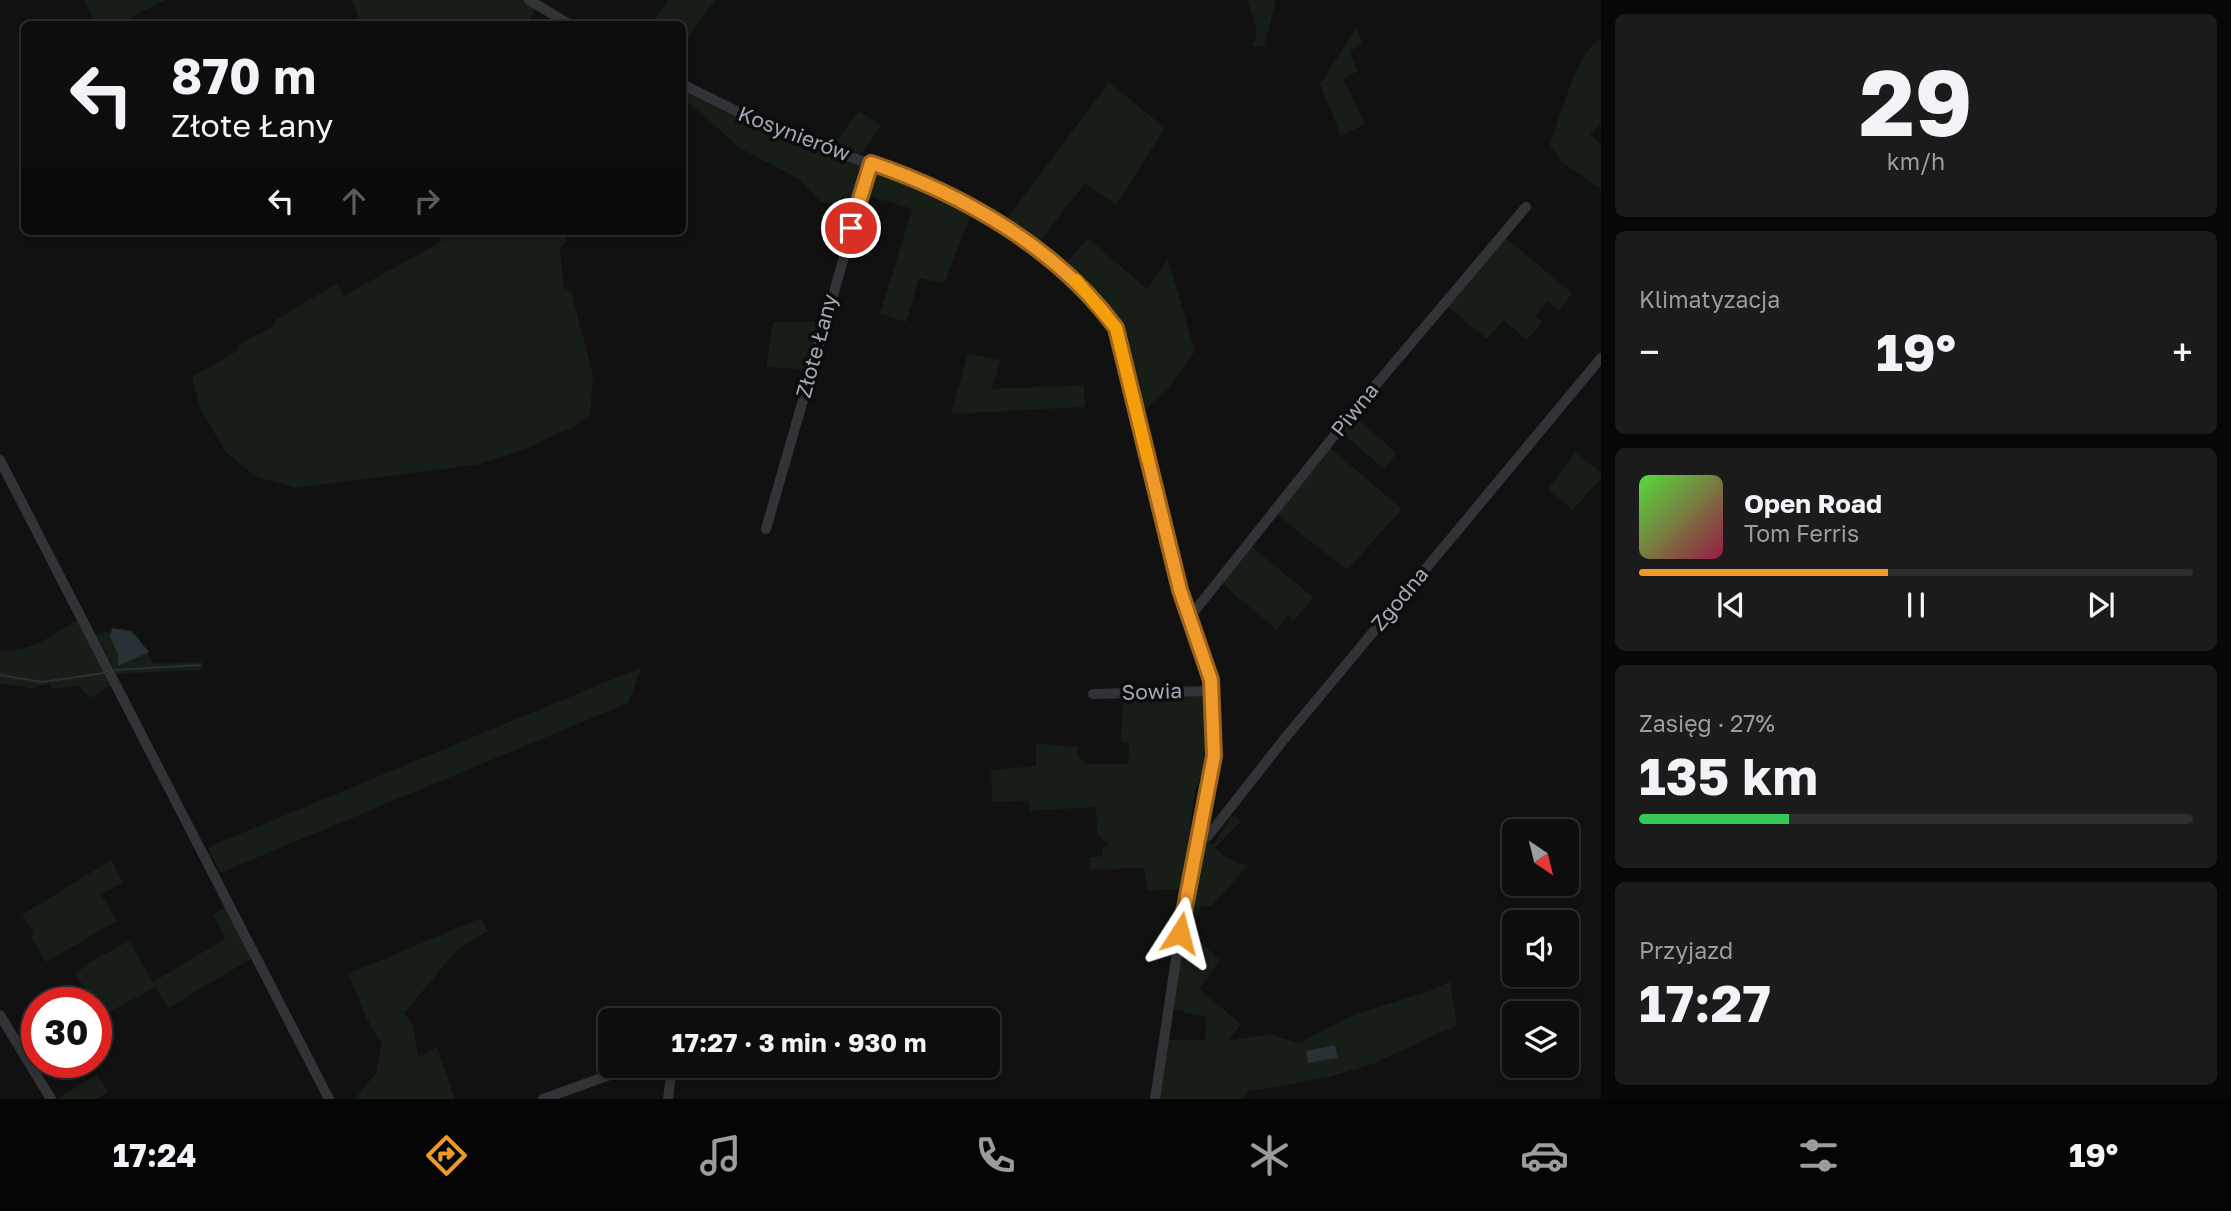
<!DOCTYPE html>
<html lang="pl">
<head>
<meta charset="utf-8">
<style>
  body { margin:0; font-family:"Golos Text",sans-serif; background:#1b1b1c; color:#f1f3f6; height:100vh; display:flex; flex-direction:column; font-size:26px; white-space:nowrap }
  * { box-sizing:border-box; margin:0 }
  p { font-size:23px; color:#9a9c9e }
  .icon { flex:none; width:38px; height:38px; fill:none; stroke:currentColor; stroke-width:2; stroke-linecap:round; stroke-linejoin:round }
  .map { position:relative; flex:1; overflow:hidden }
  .drawer { display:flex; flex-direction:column; gap:14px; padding:14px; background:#070708; width:630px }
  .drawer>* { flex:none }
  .top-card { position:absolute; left:21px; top:21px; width:665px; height:214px; border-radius:10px; box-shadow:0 4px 10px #0003,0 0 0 2px #2d2d2e; background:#0d0d0e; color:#f1f3f6; overflow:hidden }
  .needle { width:46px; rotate:145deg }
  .tools { position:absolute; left:1502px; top:819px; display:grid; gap:14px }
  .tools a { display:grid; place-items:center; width:77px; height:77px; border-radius:10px; background:#0d0d0e; box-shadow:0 4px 10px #0003,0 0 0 2px #2d2d2e; font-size:35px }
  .speed { position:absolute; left:21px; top:987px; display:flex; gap:14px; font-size:35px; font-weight:700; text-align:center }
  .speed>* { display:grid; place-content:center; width:91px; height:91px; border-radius:50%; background:#0d0d0e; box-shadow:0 4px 10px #0003,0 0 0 2px #2d2d2e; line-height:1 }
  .speed .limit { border:10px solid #d22; background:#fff; color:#111 }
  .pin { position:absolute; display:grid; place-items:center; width:60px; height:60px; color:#fff; margin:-30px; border:4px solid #fff; border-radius:50%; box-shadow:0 2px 7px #0007 }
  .me { position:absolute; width:77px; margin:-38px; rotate:9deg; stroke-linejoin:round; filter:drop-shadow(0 0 5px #0008) }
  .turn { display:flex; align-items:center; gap:24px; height:147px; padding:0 35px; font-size:32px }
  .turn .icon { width:91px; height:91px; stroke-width:2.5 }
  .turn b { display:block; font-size:49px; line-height:60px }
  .lanes { display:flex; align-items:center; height:66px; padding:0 35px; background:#0003; justify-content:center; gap:35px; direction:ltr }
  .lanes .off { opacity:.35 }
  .big { font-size:52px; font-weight:700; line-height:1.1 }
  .drawer .card { flex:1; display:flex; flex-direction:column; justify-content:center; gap:10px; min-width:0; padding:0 24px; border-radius:10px; background:#1b1b1c }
  .drawer .dial { align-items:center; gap:0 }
  .dial b { font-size:91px; line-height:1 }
  .song { display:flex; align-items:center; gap:21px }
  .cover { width:84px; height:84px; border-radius:10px; background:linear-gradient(135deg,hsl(110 70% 55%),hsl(340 70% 35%)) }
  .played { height:7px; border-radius:4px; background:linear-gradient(90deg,#f0992b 45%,#2d2d2e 45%) }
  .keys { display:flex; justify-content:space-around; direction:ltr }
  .heat { display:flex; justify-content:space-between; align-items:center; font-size:38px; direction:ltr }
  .charge { height:10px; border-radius:5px; background:linear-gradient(90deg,#34c759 27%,#2d2d2e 0) }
  .trip { position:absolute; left:598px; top:1008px; width:402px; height:70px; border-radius:10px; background:#0d0d0e; box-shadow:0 4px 10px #0003,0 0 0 2px #2d2d2e; font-weight:700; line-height:70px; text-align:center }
  .tabs { display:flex; height:112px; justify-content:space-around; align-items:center; background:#050506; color:#9a9c9e }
  .tabs .icon { width:49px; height:49px }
  .tabs .active { color:#f0992b }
  .tabs b { font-size:32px; color:#f1f3f6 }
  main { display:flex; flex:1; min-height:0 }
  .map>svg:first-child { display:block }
</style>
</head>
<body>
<main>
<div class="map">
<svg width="1601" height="1099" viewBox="0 0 1601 1099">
  <rect width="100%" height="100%" fill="#111112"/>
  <g fill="#171d17">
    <polygon points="83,0 165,0 118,24 96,24"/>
    <polygon points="352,0 525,0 536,10 531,16 530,24 472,24 466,20 455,24 361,24"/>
    <polygon points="669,0 715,0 683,44 682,24 652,24"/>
    <polygon points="1248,0 1276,0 1264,46 1253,46 1257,32"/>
    <polygon points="1356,29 1362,43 1350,52 1358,71 1343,79 1365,124 1341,136 1320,84"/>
    <path d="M1601 39V122L1590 135 1601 145V189L1562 162 1550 145C1559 121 1578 47 1601 39Z"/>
    <polygon points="1109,82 1165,128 1116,205 1085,183 1037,245 1003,224"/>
    <polygon points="682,87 793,143 867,167 856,206 821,202 799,179 740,148 683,98"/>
    <polygon points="859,111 881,126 860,155 807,140 751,117 834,144"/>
    <polygon points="873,167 928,190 971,215 944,284 919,278 906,322 880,314 912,209 863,194"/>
    <polygon points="447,231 567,231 566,241 560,248 564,288 571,291 593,375 590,415 573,427 525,449 476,465 295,488 255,476 226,452 201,411 192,377 237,351 238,345 273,326 277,319 338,283 343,296 441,242 440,236"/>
    <polygon points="1505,237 1572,293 1559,311 1547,301 1535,316 1542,322 1527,340 1504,320 1487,339 1448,307"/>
    <polygon points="1088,238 1147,289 1168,260 1195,351 1170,386 1139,416 1118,327 1065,264"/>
    <polygon points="773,322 820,322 809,370 766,367"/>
    <polygon points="968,353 1000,360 992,389 1084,385 1085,407 951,414"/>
    <polygon points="1352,415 1397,453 1384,469 1340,431"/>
    <polygon points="1329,447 1402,509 1347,570 1276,514"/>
    <polygon points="1576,452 1601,473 1601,478 1573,510 1548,489"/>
    <polygon points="1251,546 1313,597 1294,621 1288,615 1277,630 1220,582"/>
    <path d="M80 618 113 684 91 698 79 686 53 689 49 684 31 688 0 683V650C29 654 56 633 80 618Z"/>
    <polygon points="104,632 136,633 153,663 202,662 203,670 117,674 96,635"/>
    <polygon points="642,667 628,703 220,873 208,847"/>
    <polygon points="1209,693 1202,775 1195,790 1183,889 1148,891 1144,868 1089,870 1090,858 1103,856 1102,848 1109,845 1097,835 1096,807 1030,811 1028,801 992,802 991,770 1036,766 1036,743 1077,747 1078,756 1087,764 1128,764 1129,742 1121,742 1123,696"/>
    <polygon points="1233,815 1241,821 1215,848 1225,857 1248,866 1211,906 1200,907 1192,934 1220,960 1199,989 1241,1024 1228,1041 1268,1034 1299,1043 1353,1015 1433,990 1450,981 1457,1025 1373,1064 1329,1077 1246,1092 1244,1099 1158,1099 1167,1040 1205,1040 1206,1017 1171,1009 1200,844 1206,838 1213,845"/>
    <polygon points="111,860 123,882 101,895 117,921 46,962 31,937 34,933 22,915"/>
    <polygon points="227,906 254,957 168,1008 156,987 96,1019 96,1003 77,1003 75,1000 87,991 75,974 92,961 129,941 153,982 225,939 213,915"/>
    <polygon points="481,918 488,931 457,950 404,1013 413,1026 418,1057 437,1047 455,1099 355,1099 376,1073 382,1044 366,1017 348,974"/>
    <polygon points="97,1075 108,1092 96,1099 56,1099"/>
  </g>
  <g fill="#273136">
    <polygon points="112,628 131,631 149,652 118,666 118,655 110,637"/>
    <polygon points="1335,1045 1338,1058 1308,1063 1306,1051"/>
  </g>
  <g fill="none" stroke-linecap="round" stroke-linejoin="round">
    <g stroke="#273136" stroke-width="2">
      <polyline points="114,670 200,665"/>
      <polyline points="0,675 42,682 104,673"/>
    </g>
    <g stroke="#323337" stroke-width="10">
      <polyline points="529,0 569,24"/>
      <polyline points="682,84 781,133 937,187 1063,267 1094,298 1116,329 1180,590 1211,679 1214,725 1215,756 1209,794 1184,906 1155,1099"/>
      <polyline points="0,460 329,1099"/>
      <polyline points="766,529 871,163"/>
      <polyline points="1189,618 1353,412 1526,207"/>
      <polyline points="1093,694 1212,691"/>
      <polyline points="1200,837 1208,836 1285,738 1601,358"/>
      <polyline points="0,1015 51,1099"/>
      <polyline points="543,1099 635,1066"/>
      <polyline points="668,1099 672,1066"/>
    </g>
  </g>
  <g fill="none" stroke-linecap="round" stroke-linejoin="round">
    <defs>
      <path id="route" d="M851 228 871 163C963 194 1058 249 1116 328L1180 590 1211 680 1214 756 1180 933"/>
    </defs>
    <use href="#route" stroke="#9c631c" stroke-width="18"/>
    <use href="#route" stroke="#f0992b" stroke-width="12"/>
    <polyline stroke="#f59e0b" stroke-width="12" points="1076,280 1116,328 1148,460"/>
  </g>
  <g text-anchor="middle" stroke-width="7" stroke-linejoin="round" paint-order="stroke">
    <g font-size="21" fill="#a2a9b3" stroke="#0c0c0d">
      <text transform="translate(794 134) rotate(21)" y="7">Kosynierów</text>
      <text transform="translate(817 346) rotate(-75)" y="7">Złote Łany</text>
      <text transform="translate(1355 410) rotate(-51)" y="7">Piwna</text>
      <text transform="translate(1400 599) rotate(-50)" y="7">Zgodna</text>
      <text transform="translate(1152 692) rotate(-2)" y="7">Sowia</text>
    </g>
  </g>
</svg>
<div class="tools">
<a><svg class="needle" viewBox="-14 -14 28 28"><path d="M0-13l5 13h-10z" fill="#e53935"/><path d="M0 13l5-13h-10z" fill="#9a9c9e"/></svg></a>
<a><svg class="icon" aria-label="sound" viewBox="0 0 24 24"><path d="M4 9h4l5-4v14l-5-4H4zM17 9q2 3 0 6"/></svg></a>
<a><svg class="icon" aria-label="layers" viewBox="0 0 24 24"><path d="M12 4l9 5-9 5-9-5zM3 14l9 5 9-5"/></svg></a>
</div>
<div class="speed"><div class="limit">30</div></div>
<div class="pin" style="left:851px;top:228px;background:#d93025"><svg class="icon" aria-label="arrive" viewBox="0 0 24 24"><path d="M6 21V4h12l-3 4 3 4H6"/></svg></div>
<svg class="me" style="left:1180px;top:933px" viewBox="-20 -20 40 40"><path d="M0-17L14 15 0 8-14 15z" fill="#f0992b" stroke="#fff" stroke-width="4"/></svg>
<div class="trip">17:27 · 3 min · 930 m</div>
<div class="top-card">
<div class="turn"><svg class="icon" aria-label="left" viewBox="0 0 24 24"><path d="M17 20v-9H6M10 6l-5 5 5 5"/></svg><div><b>870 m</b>Złote Łany</div></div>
<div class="lanes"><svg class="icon" aria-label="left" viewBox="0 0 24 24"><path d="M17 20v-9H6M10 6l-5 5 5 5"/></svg><svg class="icon off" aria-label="ahead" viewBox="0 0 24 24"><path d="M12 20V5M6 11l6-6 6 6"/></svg><svg class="icon off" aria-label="right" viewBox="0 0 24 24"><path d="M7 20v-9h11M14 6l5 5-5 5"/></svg></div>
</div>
</div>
<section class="drawer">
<div class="card dial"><b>29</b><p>km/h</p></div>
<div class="card"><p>Klimatyzacja</p>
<div class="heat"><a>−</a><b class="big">19°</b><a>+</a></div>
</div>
<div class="card">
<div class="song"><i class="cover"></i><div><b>Open Road</b><p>Tom Ferris</p></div></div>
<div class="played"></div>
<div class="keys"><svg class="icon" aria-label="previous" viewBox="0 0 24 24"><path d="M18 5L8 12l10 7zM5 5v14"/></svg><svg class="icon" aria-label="pause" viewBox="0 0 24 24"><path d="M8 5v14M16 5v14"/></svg><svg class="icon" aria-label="next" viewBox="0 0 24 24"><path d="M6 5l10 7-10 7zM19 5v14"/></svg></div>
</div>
<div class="card"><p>Zasięg · 27%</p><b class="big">135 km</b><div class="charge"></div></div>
<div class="card"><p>Przyjazd</p><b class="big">17:27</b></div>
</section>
</main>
<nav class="tabs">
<b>17:24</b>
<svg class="icon active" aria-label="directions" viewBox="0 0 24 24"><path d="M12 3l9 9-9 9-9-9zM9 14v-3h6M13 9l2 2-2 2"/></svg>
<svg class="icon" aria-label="music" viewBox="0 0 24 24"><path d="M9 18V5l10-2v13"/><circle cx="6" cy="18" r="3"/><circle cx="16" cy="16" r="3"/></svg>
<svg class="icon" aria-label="phone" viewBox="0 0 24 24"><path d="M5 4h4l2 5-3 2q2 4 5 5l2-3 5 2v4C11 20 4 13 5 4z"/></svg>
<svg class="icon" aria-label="climate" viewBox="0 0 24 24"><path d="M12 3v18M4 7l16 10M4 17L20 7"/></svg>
<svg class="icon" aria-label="car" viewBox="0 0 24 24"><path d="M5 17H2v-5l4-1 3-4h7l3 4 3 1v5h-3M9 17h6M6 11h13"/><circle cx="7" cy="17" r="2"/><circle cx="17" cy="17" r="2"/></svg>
<svg class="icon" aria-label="filters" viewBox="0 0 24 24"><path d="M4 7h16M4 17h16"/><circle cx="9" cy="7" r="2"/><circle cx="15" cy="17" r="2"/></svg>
<b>19°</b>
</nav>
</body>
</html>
